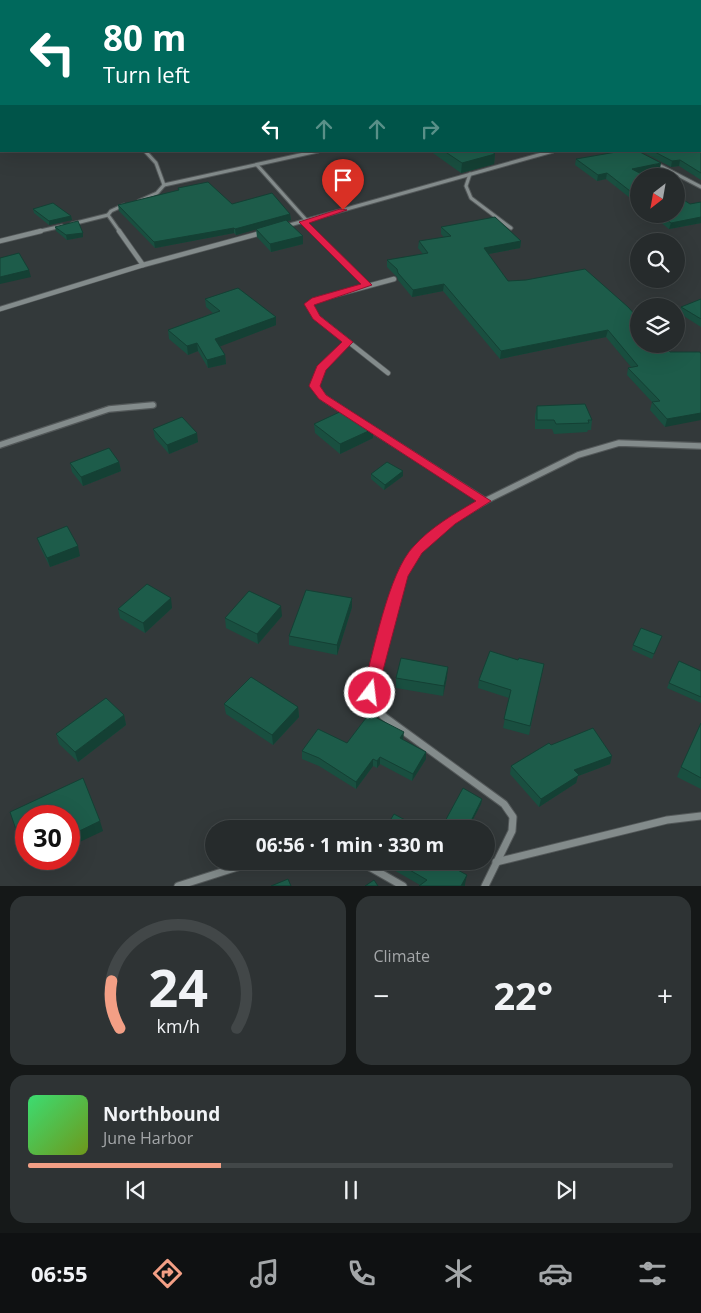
<!DOCTYPE html>
<html lang="en">
<head>
<meta charset="utf-8">
<style>
  body { margin:0; font-family:"Open Sans",sans-serif; background:#2e3334; color:#f1f3f6; height:100vh; display:flex; flex-direction:column; font-size:19px; white-space:nowrap }
  * { box-sizing:border-box; margin:0 }
  p { font-size:16px; color:#a4a7a9 }
  .icon { flex:none; width:28px; height:28px; fill:none; stroke:currentColor; stroke-width:2; stroke-linecap:round; stroke-linejoin:round }
  .map { position:relative; height:886px; overflow:hidden }
  .drawer { display:flex; flex-direction:column; gap:10px; padding:10px; background:#151818; flex:1 }
  .drawer>* { flex:none }
  .hud { position:absolute; left:0px; top:0px; width:701px; height:152px; box-shadow:0 5px 20px #0002,0 0 0 1px #424748; background:#00695c; color:#fff; overflow:hidden }
  .needle { width:32px; rotate:211deg }
  .controls { position:absolute; left:630px; top:168px; display:grid; gap:10px }
  .controls a { display:grid; place-items:center; width:55px; height:55px; border-radius:50%; background:#262b2c; box-shadow:0 5px 20px #0002,0 0 0 1px #424748; font-size:25px }
  .speed { position:absolute; left:15px; top:805px; display:flex; gap:10px; font-size:25px; font-weight:700; text-align:center }
  .speed>* { display:grid; place-content:center; width:65px; height:65px; border-radius:50%; background:#262b2c; box-shadow:0 5px 20px #0002,0 0 0 1px #424748; line-height:1 }
  .speed .limit { border:8px solid #d22; background:#fff; color:#111 }
  .pin { position:absolute; display:grid; place-items:center; width:42px; height:42px; color:#fff; margin:-51px -21px; border-radius:50% 50% 50% 0; rotate:-45deg; box-shadow:0 0 5px #0007 }
  .pin .icon { rotate:45deg }
  .me { position:absolute; width:55px; margin:-28px; rotate:15deg; stroke-linejoin:round; filter:drop-shadow(0 0 4px #0008) }
  .turn { display:flex; align-items:center; gap:18px; height:105px; padding:0 20px; font-size:22px }
  .turn .icon { width:65px; height:65px; stroke-width:2.5 }
  .turn b { display:block; font-size:35px; line-height:42px }
  .lanes { display:flex; align-items:center; height:48px; padding:0 20px; background:#0003; justify-content:center; gap:25px; direction:ltr }
  .lanes .off { opacity:.35 }
  .big { font-size:38px; font-weight:700; line-height:1.1 }
  .drawer .tile { flex:1; display:flex; flex-direction:column; justify-content:center; gap:8px; min-width:0; padding:0 18px; border-radius:15px; background:#2e3334 }
  .drawer .dial { align-items:center; gap:0 }
  .dial svg { height:130px; overflow:visible; fill:none; stroke:#424748; stroke-width:7; stroke-linecap:round; text-anchor:middle }
  .dial text { fill:#f1f3f6; stroke:none }
  .song { display:flex; align-items:center; gap:15px }
  .cover { width:60px; height:60px; border-radius:8px; background:linear-gradient(135deg,hsl(140 70% 55%),hsl(80 70% 35%)) }
  .played { height:5px; border-radius:2px; background:linear-gradient(90deg,#f39f85 30%,#424748 30%) }
  .keys { display:flex; justify-content:space-around; direction:ltr }
  .heat { display:flex; justify-content:space-between; align-items:center; font-size:28px; direction:ltr }
  .drawer .tiles { flex:1; display:grid; gap:10px; grid-template-columns:1fr 1fr }
  .tile:last-child { grid-column:span 2 }
  .trip { position:absolute; left:205px; top:820px; width:290px; height:50px; border-radius:25px; background:#262b2c; box-shadow:0 5px 20px #0002,0 0 0 1px #424748; font-weight:700; line-height:50px; text-align:center }
  .dock { display:flex; height:80px; justify-content:space-around; align-items:center; background:#0f1112; color:#a4a7a9 }
  .dock .icon { width:35px; height:35px }
  .dock .on { color:#f39f85 }
  .dock b { font-size:22px; color:#f1f3f6 }
  .map>svg:first-child { display:block }
</style>
</head>
<body>
<div class="map">
<svg width="701" height="886" viewBox="0 0 701 886">
  <rect width="100%" height="100%" fill="#33393a"/>
  <g fill="none" stroke-linecap="round" stroke-linejoin="round">
    <defs>
      <g id="minor-far3">
        <polyline points="655,163 701,187"/>
        <polyline points="257,165 307,221"/>
        <polyline points="470,174 466,186 471,198 511,228"/>
        <polyline points="164,185 318,151"/>
        <polyline points="139,201 157,193 164,185 156,163 145,151"/>
        <polyline points="303,222 313,232"/>
        <polyline points="72,224 108,215"/>
        <polyline points="286,226 553,151"/>
        <polyline points="36,232 62,226"/>
        <polyline points="120,232 108,215 111,211 124,205"/>
      </g>
      <g id="minor-far2">
        <polyline points="119,231 143,265"/>
        <polyline points="312,231 367,285"/>
        <polyline points="0,241 41,231"/>
        <polyline points="0,309 143,265 261,233"/>
        <polyline points="388,373 317,317 309,304 316,300 394,279"/>
        <polyline points="326,399 315,386 321,369 348,342"/>
      </g>
      <g id="minor-far1">
        <polyline points="324,398 347,413"/>
        <polyline points="367,426 485,501"/>
        <polyline points="0,445 109,409 153,405"/>
        <polyline points="391,613 401,576 417,550 451,521 485,501 578,455 619,443 701,446"/>
      </g>
      <g id="minor">
        <polyline points="392,611 370,693 383,716 504,804 513,817 512,831 485,886"/>
        <polyline points="346,861 366,865 403,886"/>
        <polyline points="496,862 667,820 701,816"/>
        <polyline points="178,886 256,861"/>
      </g>
      <rect id="primary" x="0" y="138" width="1" height="4"/>
    </defs>
    <use href="#minor-far3" stroke="#535859" stroke-width="5"/>
    <use href="#minor-far2" stroke="#535859" stroke-width="6"/>
    <use href="#minor-far1" stroke="#535859" stroke-width="8"/>
    <use href="#minor" stroke="#535859" stroke-width="9"/>
    <use href="#primary" stroke="#535859" stroke-width="3"/>
    <use href="#minor-far3" stroke="#838b8b" stroke-width="3"/>
    <use href="#minor-far2" stroke="#838b8b" stroke-width="4.5"/>
    <use href="#minor-far1" stroke="#838b8b" stroke-width="5.5"/>
    <use href="#minor" stroke="#838b8b" stroke-width="7"/>
    <use href="#primary" fill="#4c93b7" fill-rule="evenodd"/>
  </g>
  <g fill="#194f40">
    <polygon points="701,65 701,180 679,166 671,167 641,151 700,151"/>
    <polygon points="430,151 493,151 493,153 495,154 494,164 461,173"/>
    <polygon points="576,159 660,169 640,173 639,176 639,205 606,179 597,181 575,165"/>
    <polygon points="178,188 232,204 290,214 291,220 287,221 303,244 271,252 257,237 256,229 236,235 234,233 155,248 119,211 118,205 178,190"/>
    <polygon points="701,202 701,223 669,229 650,214 676,214 690,204"/>
    <polygon points="33,209 71,216 72,220 49,225 34,213"/>
    <polygon points="55,227 83,237 67,240 56,231"/>
    <polygon points="441,227 521,241 520,248 488,254 508,281 670,352 700,352 665,427 650,410 652,402 627,375 628,368 631,367 606,337 500,359 443,291 412,297 398,280 397,277 387,267 387,260 423,254 418,248 419,241 444,237 441,234"/>
    <polygon points="205,299 276,317 276,325 220,346 225,355 226,364 208,368 198,351 188,355 169,339 168,330 213,313 206,307"/>
    <polygon points="701,299 701,327 679,313 681,307"/>
    <polygon points="537,406 592,420 591,430 588,430 587,432 554,434 552,429 535,429 535,416"/>
    <polygon points="314,424 373,438 340,454 315,433"/>
    <polygon points="153,429 198,442 169,454 155,438"/>
    <polygon points="119,462 121,471 83,486 72,472 70,463"/>
    <polygon points="403,471 403,476 384,490 371,479 371,474"/>
    <polygon points="37,538 80,556 50,567 40,547"/>
    <polygon points="352,607 337,655 289,645 289,636"/>
    <polygon points="172,608 145,633 120,618 118,609"/>
    <polygon points="282,616 258,644 226,628 225,618"/>
    <polygon points="662,636 652,659 632,650 633,645"/>
    <polygon points="518,660 544,664 529,735 503,728 509,698 478,688 479,680"/>
    <polygon points="701,671 701,703 667,688 669,683"/>
    <polygon points="447,677 443,696 396,688 396,678"/>
    <polygon points="224,704 298,707 299,717 273,745 226,714"/>
    <polygon points="124,715 126,725 78,762 59,744 56,734"/>
    <polygon points="701,723 701,789 677,777 681,767"/>
    <polygon points="403,740 426,752 426,759 412,781 380,764 377,768 373,766 356,789 319,766 302,759 302,751 347,743"/>
    <polygon points="551,745 612,756 610,764 578,776 576,783 539,807 510,774 511,766"/>
    <polygon points="482,799 481,804 468,829 443,829 443,825"/>
    <polygon points="378,861 441,861 465,884 420,885"/>
  </g>
  <g fill="#144034">
    <polygon points="0,115 1,115 1,122 0,123"/>
    <polygon points="495,154 494,164 461,173 462,163"/>
    <polygon points="680,160 679,166 671,167 672,161"/>
    <polygon points="661,163 660,169 631,174 632,169"/>
    <polygon points="607,173 606,179 597,181 598,175"/>
    <polygon points="290,214 291,220 236,235 235,229"/>
    <polygon points="71,216 72,220 49,225 49,221"/>
    <polygon points="701,217 701,223 669,229 671,223"/>
    <polygon points="234,228 234,233 155,248 154,242"/>
    <polygon points="83,233 83,237 67,240 66,235"/>
    <polygon points="303,236 303,244 271,252 270,244"/>
    <polygon points="521,241 520,248 483,255 484,248"/>
    <polygon points="29,270 31,277 0,284 0,277"/>
    <polygon points="444,284 443,291 412,297 413,290"/>
    <polygon points="276,317 276,325 216,348 215,339"/>
    <polygon points="608,330 606,337 500,359 501,351"/>
    <polygon points="197,343 198,351 188,355 187,346"/>
    <polygon points="225,355 226,364 208,368 207,360"/>
    <polygon points="701,413 701,420 665,427 667,419"/>
    <polygon points="373,429 373,438 340,454 340,444"/>
    <polygon points="197,433 198,442 169,454 167,445"/>
    <polygon points="119,462 121,471 83,486 81,477"/>
    <polygon points="403,471 403,476 384,490 385,485"/>
    <polygon points="78,546 80,556 50,567 47,558"/>
    <polygon points="171,598 172,608 145,633 143,623"/>
    <polygon points="352,598 352,607 337,655 337,645"/>
    <polygon points="281,606 282,616 258,644 257,634"/>
    <polygon points="448,667 447,677 443,696 444,686"/>
    <polygon points="298,707 299,717 273,745 272,735"/>
    <polygon points="124,715 126,725 78,762 75,752"/>
    <polygon points="404,732 403,740 400,738"/>
    <polygon points="426,752 426,759 412,781 413,774"/>
    <polygon points="612,756 610,764 578,776 576,783 539,807 541,799 574,770"/>
    <polygon points="380,757 380,764 377,768 377,761"/>
    <polygon points="373,759 373,766 356,789 356,782"/>
    <polygon points="482,799 481,804 468,829 467,829"/>
    <polygon points="100,821 103,831 69,847 69,836"/>
    <polygon points="25,856 26,856 26,859 44,859 29,866"/>
    <polygon points="467,875 465,884 465,886 461,886"/>
  </g>
  <g fill="#1d5c4a" stroke="#144034">
    <polygon points="150,0 603,0 596,1 151,1"/>
    <polygon points="604,0 701,0 701,30 700,29 700,1 608,1"/>
    <polygon points="700,65 701,65 701,173 680,160 672,161 653,151 700,151"/>
    <rect x="0" y="97" width="1" height="18"/>
    <polygon points="444,151 491,151 495,154 462,163"/>
    <polygon points="622,151 638,151 661,163 632,169 645,176 639,176 639,198 607,173 598,175 576,159"/>
    <polygon points="208,182 232,204 272,193 290,214 235,229 234,228 154,242 118,205 179,190 178,188"/>
    <polygon points="676,195 690,204 701,202 701,217 671,223 659,214 676,214"/>
    <polygon points="53,203 71,216 49,221 33,209"/>
    <polygon points="495,217 521,241 484,248 508,281 526,280 585,269 628,307 639,319 639,344 662,344 670,352 700,352 701,354 701,413 667,419 652,402 660,401 628,368 638,366 608,330 501,351 444,284 413,290 398,273 397,269 387,260 428,253 419,241 451,236 441,227"/>
    <polygon points="286,220 303,236 270,244 256,229"/>
    <polygon points="78,221 83,233 66,235 55,227"/>
    <polygon points="19,253 29,270 0,277 0,258"/>
    <polygon points="238,288 276,317 215,339 225,355 207,360 197,343 187,346 168,330 220,311 205,299"/>
    <polygon points="701,299 701,319 681,307"/>
    <polygon points="585,404 592,420 588,420 589,423 556,424 554,420 537,420 537,406"/>
    <polygon points="346,409 373,429 340,444 314,424"/>
    <polygon points="182,417 197,433 167,445 153,429"/>
    <polygon points="109,448 119,462 81,477 70,463"/>
    <polygon points="387,462 403,471 385,485 371,474"/>
    <polygon points="67,526 78,546 47,558 37,538"/>
    <polygon points="147,584 171,598 143,623 118,609"/>
    <polygon points="306,590 352,598 337,645 289,636"/>
    <polygon points="249,591 281,606 257,634 225,618"/>
    <polygon points="641,628 662,636 654,654 633,645"/>
    <polygon points="490,651 518,660 519,658 544,664 530,726 504,719 511,690 479,680"/>
    <polygon points="401,658 448,667 444,686 396,678"/>
    <polygon points="679,661 701,671 701,697 669,683"/>
    <polygon points="251,677 298,707 272,735 224,704"/>
    <polygon points="106,698 124,715 75,752 56,734"/>
    <polygon points="369,714 404,732 400,738 426,752 413,774 380,757 377,761 373,759 356,782 319,758 302,751 318,729 347,743"/>
    <polygon points="701,723 701,778 681,767"/>
    <polygon points="593,728 612,756 574,770 579,775 541,799 511,766 549,743 551,745"/>
    <polygon points="83,778 100,821 69,836 69,816 26,816 26,856 25,856 10,812"/>
    <polygon points="463,788 482,799 467,829 450,829 443,825"/>
    <polygon points="394,814 422,829 385,829"/>
    <polygon points="394,861 441,861 467,875 461,886 419,886 427,880"/>
    <polygon points="288,879 291,886 271,886"/>
    <polygon points="374,880 378,886 365,886"/>
  </g>
  <path fill="#e11d48" stroke="#92132f" d="M340 209 347 210 309 223 372 285 314 305 320 316 353 342 326 370 320 386 326 395 491 501 455 524 422 553 408 576 377 693 375 698 370 699 364 698 362 693C373 656 388 572 414 546 431 527 454 514 476 501L319 399 309 386 317 366 342 342 313 319 304 304 312 298 361 284 299 222Z"/>
</svg>
<div class="controls">
<a><svg class="needle" viewBox="-14 -14 28 28"><path d="M0-13l5 13h-10z" fill="#e53935"/><path d="M0 13l5-13h-10z" fill="#a4a7a9"/></svg></a>
<a><svg class="icon" aria-label="search" viewBox="0 0 24 24"><circle cx="10" cy="10" r="6"/><path d="M15 15l6 6"/></svg></a>
<a><svg class="icon" aria-label="layers" viewBox="0 0 24 24"><path d="M12 4l9 5-9 5-9-5zM3 14l9 5 9-5"/></svg></a>
</div>
<div class="speed"><div class="limit">30</div></div>
<div class="pin" style="left:343px;top:210px;background:#d93025"><svg class="icon" aria-label="arrive" viewBox="0 0 24 24"><path d="M6 21V4h12l-3 4 3 4H6"/></svg></div>
<svg class="me" style="left:370px;top:693px" viewBox="-20 -20 40 40"><circle r="17" fill="#e11d48" stroke="#fff" stroke-width="3"/><path d="M0-11L8 9 0 5-8 9z" fill="#fff"/></svg>
<div class="trip">06:56 · 1 min · 330 m</div>
<div class="hud">
<div class="turn"><svg class="icon" aria-label="left" viewBox="0 0 24 24"><path d="M17 20v-9H6M10 6l-5 5 5 5"/></svg><div><b>80 m</b>Turn left</div></div>
<div class="lanes"><svg class="icon" aria-label="left" viewBox="0 0 24 24"><path d="M17 20v-9H6M10 6l-5 5 5 5"/></svg><svg class="icon off" aria-label="ahead" viewBox="0 0 24 24"><path d="M12 20V5M6 11l6-6 6 6"/></svg><svg class="icon off" aria-label="ahead" viewBox="0 0 24 24"><path d="M12 20V5M6 11l6-6 6 6"/></svg><svg class="icon off" aria-label="right" viewBox="0 0 24 24"><path d="M7 20v-9h11M14 6l5 5-5 5"/></svg></div>
</div>
</div>
<section class="drawer">
<div class="tiles">
<div class="tile dial"><svg viewBox="0 0 100 80">
<path d="M14 69A42 42 0 1 1 86 69"/>
<path d="M14 69A42 42 0 0 1 9 40" stroke="#f39f85"/>
<text x="50" y="56" font-size="32" font-weight="700">24</text>
<text x="50" y="72" font-size="11">km/h</text>
</svg></div>
<div class="tile"><p>Climate</p>
<div class="heat"><a>−</a><b class="big">22°</b><a>+</a></div>
</div>
<div class="tile">
<div class="song"><i class="cover"></i><div><b>Northbound</b><p>June Harbor</p></div></div>
<div class="played"></div>
<div class="keys"><svg class="icon" aria-label="previous" viewBox="0 0 24 24"><path d="M18 5L8 12l10 7zM5 5v14"/></svg><svg class="icon" aria-label="pause" viewBox="0 0 24 24"><path d="M8 5v14M16 5v14"/></svg><svg class="icon" aria-label="next" viewBox="0 0 24 24"><path d="M6 5l10 7-10 7zM19 5v14"/></svg></div>
</div>
</div>
</section>
<nav class="dock">
<b>06:55</b>
<svg class="icon on" aria-label="directions" viewBox="0 0 24 24"><path d="M12 3l9 9-9 9-9-9zM9 14v-3h6M13 9l2 2-2 2"/></svg>
<svg class="icon" aria-label="music" viewBox="0 0 24 24"><path d="M9 18V5l10-2v13"/><circle cx="6" cy="18" r="3"/><circle cx="16" cy="16" r="3"/></svg>
<svg class="icon" aria-label="phone" viewBox="0 0 24 24"><path d="M5 4h4l2 5-3 2q2 4 5 5l2-3 5 2v4C11 20 4 13 5 4z"/></svg>
<svg class="icon" aria-label="climate" viewBox="0 0 24 24"><path d="M12 3v18M4 7l16 10M4 17L20 7"/></svg>
<svg class="icon" aria-label="car" viewBox="0 0 24 24"><path d="M5 17H2v-5l4-1 3-4h7l3 4 3 1v5h-3M9 17h6M6 11h13"/><circle cx="7" cy="17" r="2"/><circle cx="17" cy="17" r="2"/></svg>
<svg class="icon" aria-label="filters" viewBox="0 0 24 24"><path d="M4 7h16M4 17h16"/><circle cx="9" cy="7" r="2"/><circle cx="15" cy="17" r="2"/></svg>
</nav>
</body>
</html>
